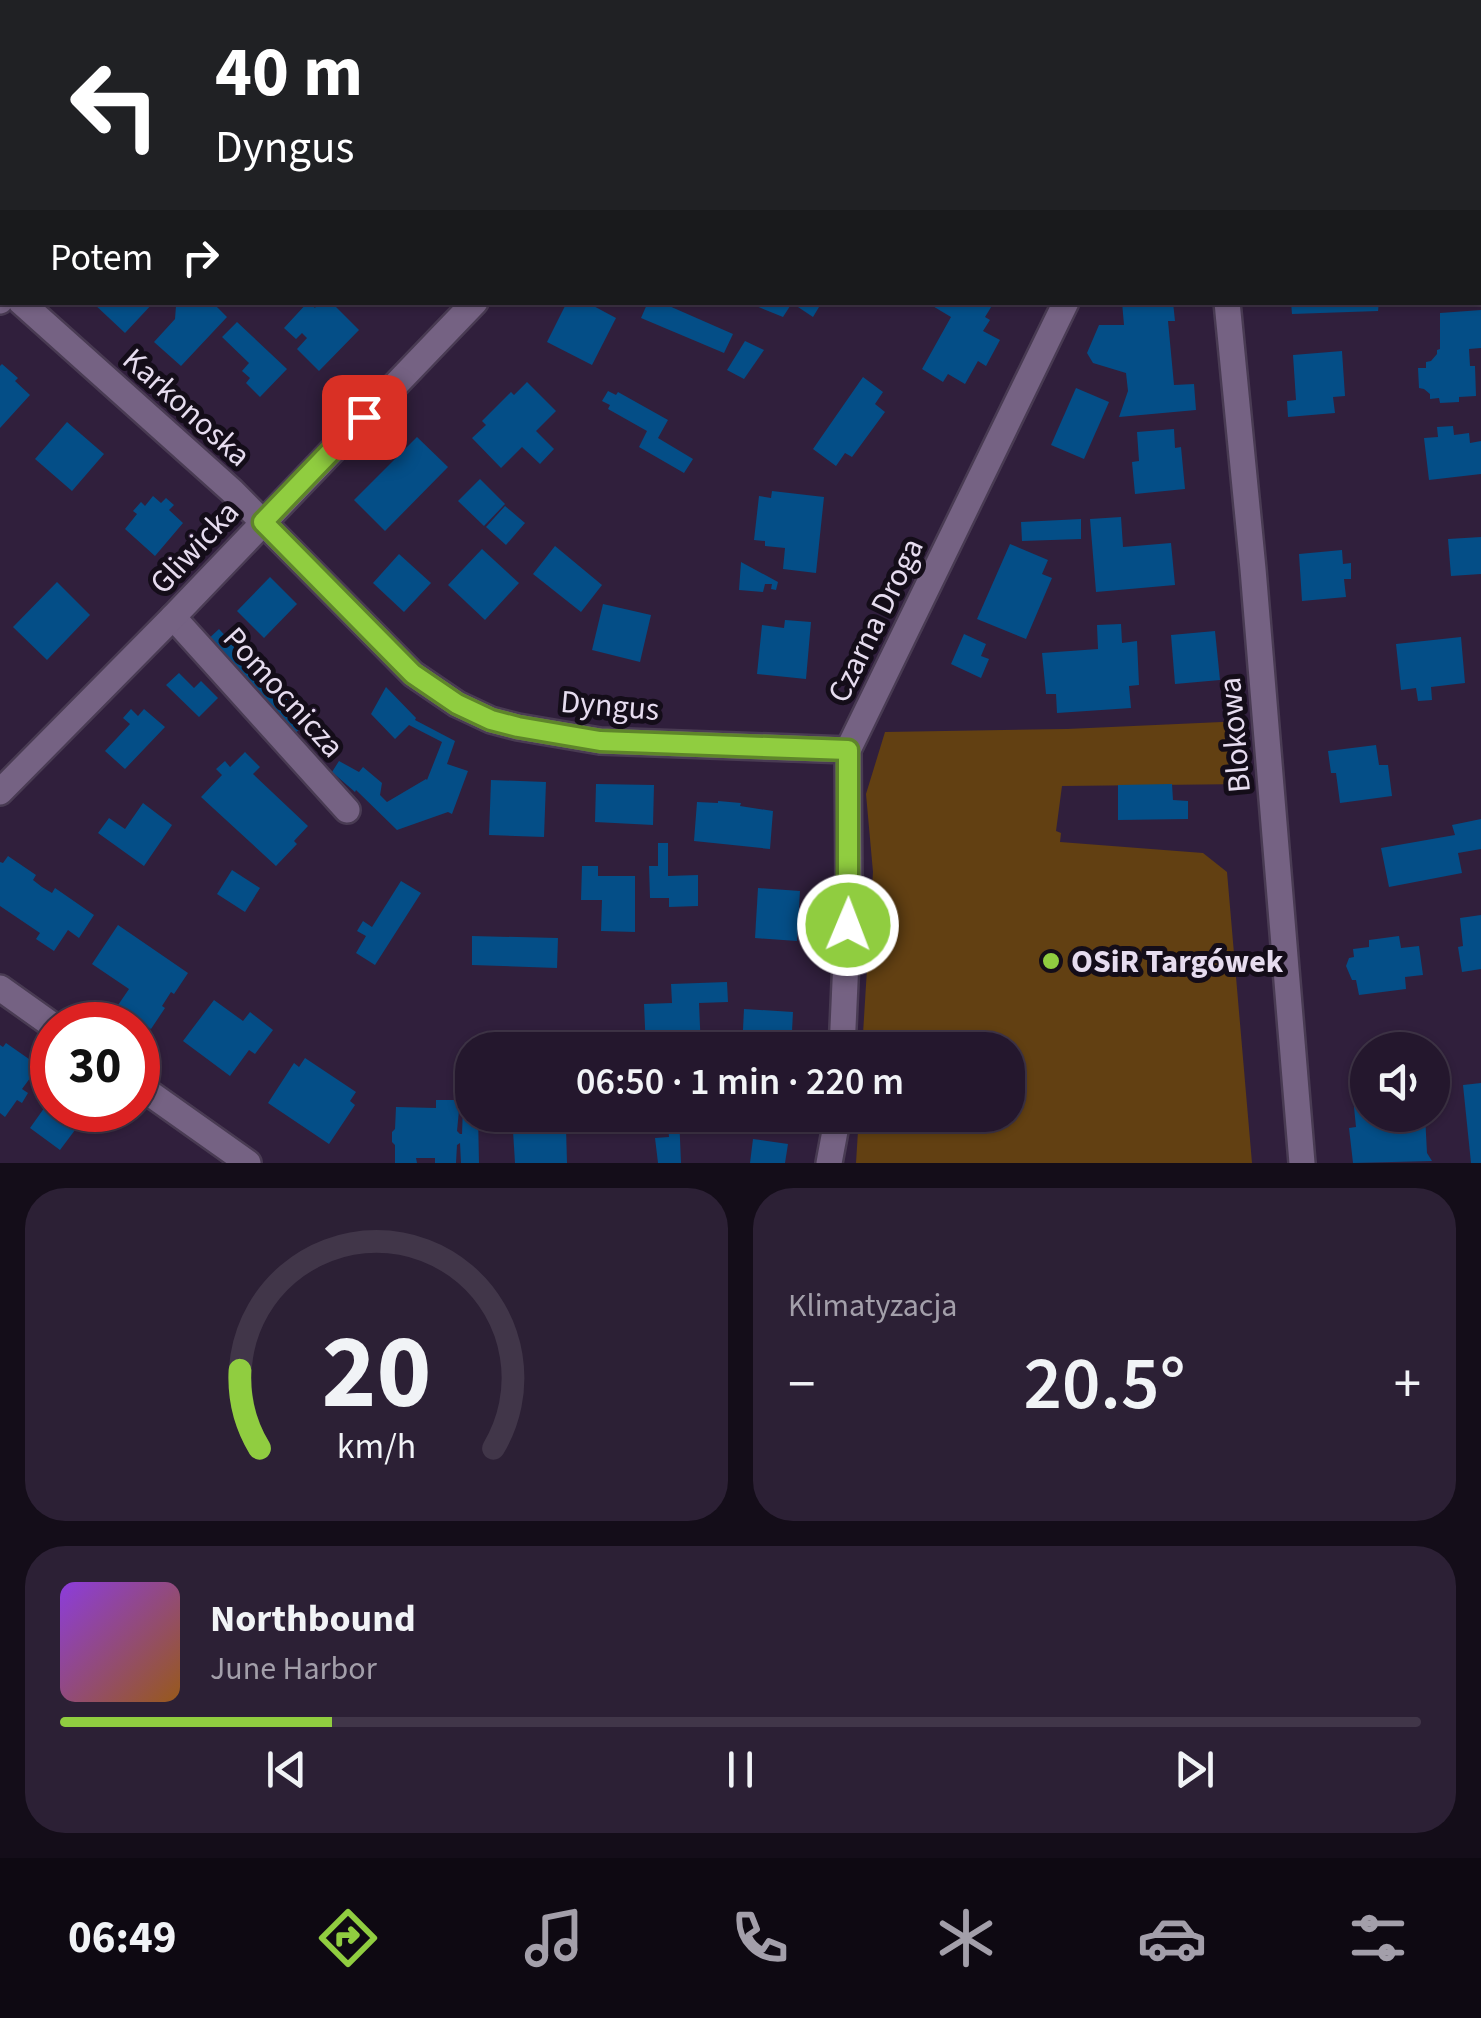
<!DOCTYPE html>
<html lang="pl">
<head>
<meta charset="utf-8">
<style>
  body { margin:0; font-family:"Source Sans 3",sans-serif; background:#2c2035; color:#f1f3f6; height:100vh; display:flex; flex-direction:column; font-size:38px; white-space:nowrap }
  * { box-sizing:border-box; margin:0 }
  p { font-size:32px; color:#a39faa }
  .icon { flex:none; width:55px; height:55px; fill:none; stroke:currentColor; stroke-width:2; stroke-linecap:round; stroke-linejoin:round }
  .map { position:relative; height:1163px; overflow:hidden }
  .panel { display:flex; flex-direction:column; gap:25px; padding:25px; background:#140d19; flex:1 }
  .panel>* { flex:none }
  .hud { position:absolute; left:0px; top:0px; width:1482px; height:305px; box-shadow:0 2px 8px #0004,0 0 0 2px #413649; background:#202124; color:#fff; overflow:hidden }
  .fabs { position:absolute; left:1350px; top:1032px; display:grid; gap:20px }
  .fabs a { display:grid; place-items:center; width:100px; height:100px; border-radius:50%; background:#24172d; box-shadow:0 2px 8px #0004,0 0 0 2px #413649; font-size:50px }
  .speed { position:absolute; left:30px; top:1002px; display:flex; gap:20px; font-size:50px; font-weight:700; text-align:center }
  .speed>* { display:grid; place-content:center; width:130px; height:130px; border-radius:50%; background:#24172d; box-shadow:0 2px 8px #0004,0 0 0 2px #413649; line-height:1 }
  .speed .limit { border:15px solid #d22; background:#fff; color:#111 }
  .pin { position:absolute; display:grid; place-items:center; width:85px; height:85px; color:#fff; margin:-42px; border-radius:20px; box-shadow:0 5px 15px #0006 }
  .me { position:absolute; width:110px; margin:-55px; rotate:1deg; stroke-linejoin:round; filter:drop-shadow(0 0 8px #0008) }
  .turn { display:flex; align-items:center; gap:35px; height:210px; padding:0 50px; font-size:45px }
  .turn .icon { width:130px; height:130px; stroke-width:2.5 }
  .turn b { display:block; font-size:70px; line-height:85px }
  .then { display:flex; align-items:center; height:95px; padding:0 50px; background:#0003; gap:20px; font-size:38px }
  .big { font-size:75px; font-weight:600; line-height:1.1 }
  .panel .widget { flex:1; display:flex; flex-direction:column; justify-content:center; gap:15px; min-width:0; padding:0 35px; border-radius:40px; background:#2c2035 }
  .panel .dial { align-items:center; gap:0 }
  .dial svg { height:260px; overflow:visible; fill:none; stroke:#413649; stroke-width:7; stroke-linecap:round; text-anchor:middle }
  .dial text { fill:#f1f3f6; stroke:none }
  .song { display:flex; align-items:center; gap:30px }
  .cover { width:120px; height:120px; border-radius:15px; background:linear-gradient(135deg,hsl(270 70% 55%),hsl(30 70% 35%)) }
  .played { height:10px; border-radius:5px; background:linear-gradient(90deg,#90cd40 20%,#413649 20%) }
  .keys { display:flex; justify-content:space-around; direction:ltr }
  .heat { display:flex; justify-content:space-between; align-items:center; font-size:55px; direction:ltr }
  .panel .tiles { flex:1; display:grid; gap:25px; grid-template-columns:1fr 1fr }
  .widget:last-child { grid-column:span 2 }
  .trip { position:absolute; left:455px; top:1032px; width:570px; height:100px; border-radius:40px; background:#24172d; box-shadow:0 2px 8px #0004,0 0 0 2px #413649; font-weight:600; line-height:100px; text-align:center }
  .tabs { display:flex; height:160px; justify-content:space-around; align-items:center; background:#0e0912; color:#a39faa }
  .tabs .icon { width:70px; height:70px }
  .tabs .current { color:#90cd40 }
  .tabs b { font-size:45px; color:#f1f3f6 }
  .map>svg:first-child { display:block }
</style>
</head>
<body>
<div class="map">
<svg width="1481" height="1163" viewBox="0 0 1481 1163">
  <rect width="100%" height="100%" fill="#301f3c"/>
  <polygon fill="#624012" points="1244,721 1248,784 1062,786 1056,831 1061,833 1060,842 1203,853 1227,872 1252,1163 856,1163 859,1115 1008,1115 1008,1050 862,1050 873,872 866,794 885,732 1067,729"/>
  <g fill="#044e87">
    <polygon points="92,302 154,302 125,333"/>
    <polygon points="179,302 212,302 227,317 181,366 154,342 175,319 176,306"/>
    <polygon points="308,302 315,308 319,302 331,302 359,330 319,371 297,349 307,338 302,333 296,339 284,328"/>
    <polygon points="567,302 586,302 616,318 592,365 547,342"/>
    <polygon points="648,302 660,302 733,334 724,353 641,318"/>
    <polygon points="746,302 822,302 813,317 792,303 783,317"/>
    <polygon points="926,302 993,304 985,317 990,320 983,331 1000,340 986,366 978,361 965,384 948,374 943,382 922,369 951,317"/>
    <polygon points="1122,302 1173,302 1175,321 1168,321 1174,385 1194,384 1196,410 1119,417 1128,391 1126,373 1093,363 1087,353 1099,325 1124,325"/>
    <polygon points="1291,302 1379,302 1378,311 1292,314"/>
    <polygon points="1481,310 1481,348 1469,349 1470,366 1475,366 1476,396 1459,397 1459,402 1440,403 1439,398 1430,399 1430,394 1424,389 1419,388 1418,368 1426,368 1426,362 1431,361 1437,354 1437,350 1440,349 1440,313"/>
    <polygon points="237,322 287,369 260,397 246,383 250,378 242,371 249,363 222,337"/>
    <polygon points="745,341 764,350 744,379 727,370"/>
    <polygon points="1342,351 1345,396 1333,397 1335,413 1288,417 1287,401 1296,400 1293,355"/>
    <polygon points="2,364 18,378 15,381 30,395 0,428 0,366"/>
    <polygon points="863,377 883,392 875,404 885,412 852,457 845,453 836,466 813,449"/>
    <polygon points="527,382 556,411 536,431 554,449 540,464 522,447 501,468 472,438 486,425 482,421 511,392 514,395"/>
    <polygon points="1076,388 1109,402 1084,459 1051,445"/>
    <polygon points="608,391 616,395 618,392 668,420 658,438 693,459 684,473 639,447 647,431 608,409 610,405 602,401"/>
    <polygon points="67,422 104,454 72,491 35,459"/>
    <polygon points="1453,426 1454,435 1469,433 1470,443 1481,441 1481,474 1429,480 1424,438 1438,437 1437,427"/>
    <polygon points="1174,429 1175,448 1181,447 1185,489 1135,494 1132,462 1139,461 1137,432"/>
    <polygon points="417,437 448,467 385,531 354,500"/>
    <polygon points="480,479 505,504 484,526 458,501"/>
    <polygon points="772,491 824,497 816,573 783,569 785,548 765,546 765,541 754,540 759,496 771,498"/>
    <polygon points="153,496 161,503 166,498 174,505 169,510 183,523 155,556 125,529 137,514 133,511 141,502 145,506"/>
    <polygon points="505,506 525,523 506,545 486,527"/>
    <polygon points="1121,517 1123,547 1171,543 1175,585 1096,592 1090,519"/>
    <polygon points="1081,519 1081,539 1022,541 1021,522"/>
    <polygon points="1481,537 1481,574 1451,576 1448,539"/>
    <polygon points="1010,544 1048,560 1042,574 1052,578 1026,639 977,619"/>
    <polygon points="555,546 602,585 581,612 533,574"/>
    <polygon points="482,549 519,583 485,620 448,585"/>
    <polygon points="1342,550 1343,564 1351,563 1351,579 1344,579 1346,597 1302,601 1299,554"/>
    <polygon points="399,554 431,583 404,612 373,583"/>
    <polygon points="741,562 778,582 776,590 771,589 772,584 765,584 763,592 739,590"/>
    <polygon points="270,577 297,604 264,638 237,611"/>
    <polygon points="57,582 90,615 47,660 13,627"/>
    <polygon points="603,604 651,615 640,662 592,650"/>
    <polygon points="785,620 811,622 806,679 757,674 762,625 784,628"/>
    <polygon points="1121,624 1122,643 1137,641 1139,685 1129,686 1131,708 1057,713 1056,694 1046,694 1042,653 1098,649 1097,625"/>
    <polygon points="219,629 256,669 264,662 314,716 291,737 205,642"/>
    <polygon points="1215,631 1220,680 1175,684 1171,635"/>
    <polygon points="964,634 986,644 981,656 989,659 981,678 951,664"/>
    <polygon points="1461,637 1465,683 1431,687 1432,700 1418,701 1416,688 1401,690 1396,644"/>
    <polygon points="179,673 194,688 201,681 218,698 199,717 166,685"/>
    <polygon points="386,687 416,718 415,720 455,741 447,764 468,771 452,814 448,812 397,830 356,790 355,792 332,772 339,761 359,772 363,767 382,783 380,795 387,802 426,779 427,780 442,742 409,725 395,739 371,714"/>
    <polygon points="131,709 138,716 144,709 165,727 125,769 105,751 130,724 123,718"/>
    <polygon points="1376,745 1379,765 1388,765 1392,796 1340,803 1336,773 1331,773 1328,751"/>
    <polygon points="245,752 260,767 253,774 308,826 294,841 297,844 276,866 201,797 222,775 216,769 225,761 230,767"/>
    <polygon points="491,780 546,782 544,837 489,835"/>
    <polygon points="596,784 654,785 653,825 595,822"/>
    <polygon points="1172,784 1173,800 1188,801 1188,819 1118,820 1118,785"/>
    <polygon points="718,801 741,803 740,806 773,811 770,849 694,841 697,802 718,803"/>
    <polygon points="143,803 172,825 144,866 98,833 109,818 125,829"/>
    <polygon points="1481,819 1481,849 1458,853 1462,873 1389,887 1381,848 1455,835 1452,825"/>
    <polygon points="658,843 668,843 668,876 698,875 698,906 669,907 669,898 650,898 649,866 658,866"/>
    <polygon points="8,856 36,875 33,880 42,887 52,893 55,888 94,915 79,938 68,930 54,951 36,939 40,933 0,906 0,862 3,863"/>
    <polygon points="582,866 598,866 598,876 635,876 635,932 601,931 602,900 581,900"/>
    <polygon points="232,870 260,888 245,912 217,894"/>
    <polygon points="401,881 421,893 375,965 356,953 366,936 357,931 363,921 372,927"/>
    <polygon points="758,888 800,891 797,941 755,938"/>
    <polygon points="1481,915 1481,969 1462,972 1458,947 1463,946 1460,918"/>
    <polygon points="118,925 188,973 174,994 171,992 162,1006 165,1008 151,1029 130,1015 127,1020 114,1011 129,989 92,964"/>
    <polygon points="472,936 558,938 557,968 472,965"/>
    <polygon points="1399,936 1401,948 1419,946 1423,975 1405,977 1406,989 1359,995 1356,980 1352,980 1346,966 1349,958 1354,957 1353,949 1369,947 1369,940"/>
    <polygon points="727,982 728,1002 699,1003 701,1050 646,1050 644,1004 672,1003 671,984"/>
    <polygon points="214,1000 243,1021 250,1012 273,1030 255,1054 249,1050 230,1076 183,1041"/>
    <polygon points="744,1009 793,1012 791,1050 742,1050"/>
    <polygon points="6,1043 39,1066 22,1089 28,1093 22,1103 17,1100 5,1117 0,1113 0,1045 3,1047"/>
    <polygon points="305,1058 356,1092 350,1101 355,1105 329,1144 268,1103 294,1063 299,1067"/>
    <polygon points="1481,1083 1481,1163 1471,1163 1463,1085"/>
    <polygon points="1368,1095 1368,1115 1425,1115 1427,1153 1432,1161 1353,1163 1349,1128 1356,1127 1353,1097"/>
    <polygon points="52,1097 52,1110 90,1110 60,1150 30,1128"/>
    <polygon points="436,1100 460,1100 457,1131 460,1134 462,1134 463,1107 472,1107 472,1115 478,1115 479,1163 461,1163 460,1143 457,1145 456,1163 435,1163 435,1158 416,1158 417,1163 395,1163 395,1145 392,1142 392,1132 395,1129 396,1107 436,1108"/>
    <polygon points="667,1115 679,1115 681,1163 658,1163 655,1138 669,1137"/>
    <polygon points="566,1128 567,1163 515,1163 513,1131"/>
    <polygon points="753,1139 788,1144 785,1163 750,1163"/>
  </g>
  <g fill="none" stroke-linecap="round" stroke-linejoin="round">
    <defs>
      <g id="minor">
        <polyline points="250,0 254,2"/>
        <polyline points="1180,0 1180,2"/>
        <polyline points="703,2 705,0"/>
        <polyline points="1323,2 1327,0"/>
        <polyline points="1480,245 1481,246"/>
        <polyline points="0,301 2,298"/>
        <polyline points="21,302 232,491 413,674 457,704 491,720 518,727 600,741 848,750"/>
        <polyline points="1227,302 1253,569 1302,1163"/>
        <polyline points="173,617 347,810"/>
        <polyline points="0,792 173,617 475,302"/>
        <polyline points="0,988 52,1025"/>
        <polyline points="842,1050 849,892 848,750 1066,302"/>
        <polyline points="138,1085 248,1163"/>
        <polyline points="829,1163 838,1115"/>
      </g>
    </defs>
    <use href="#minor" stroke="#493b53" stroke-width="30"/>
    <use href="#minor" stroke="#756283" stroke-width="25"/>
  </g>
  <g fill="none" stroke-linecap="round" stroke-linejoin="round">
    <defs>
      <polyline id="route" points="364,417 263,522 413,674 457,704 491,720 518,727 600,741 848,750 848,925"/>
    </defs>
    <use href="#route" stroke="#5e852a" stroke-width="25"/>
    <use href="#route" stroke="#90cd40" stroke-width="18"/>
  </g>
  <circle fill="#90cd40" stroke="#140d19" stroke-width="4" cx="1051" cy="961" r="10"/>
  <g text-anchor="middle" stroke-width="10" stroke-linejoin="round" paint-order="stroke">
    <g font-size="32" fill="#e6dcef" stroke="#140d19">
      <text transform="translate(187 407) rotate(42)" y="11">Karkonoska</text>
      <text transform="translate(194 547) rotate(-47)" y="11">Gliwicka</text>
      <text transform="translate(875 620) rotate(-64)" y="11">Czarna Droga</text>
      <text transform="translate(284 692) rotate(48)" y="11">Pomocnicza</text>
      <text transform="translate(610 705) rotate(5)" y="11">Dyngus</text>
      <text transform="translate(1234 735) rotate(-95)" y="11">Blokowa</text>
    </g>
    <g font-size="32" font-weight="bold" fill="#e6dcef" stroke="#140d19" text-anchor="start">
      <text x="1071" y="972">OSiR Targówek</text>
    </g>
  </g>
</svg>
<div class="fabs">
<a><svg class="icon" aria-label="sound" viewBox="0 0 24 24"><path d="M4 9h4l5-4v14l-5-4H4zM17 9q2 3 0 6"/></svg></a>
</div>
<div class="speed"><div class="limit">30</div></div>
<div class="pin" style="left:364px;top:417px;background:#d93025"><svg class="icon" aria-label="arrive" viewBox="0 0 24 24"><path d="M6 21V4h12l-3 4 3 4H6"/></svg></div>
<svg class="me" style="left:848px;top:925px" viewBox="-20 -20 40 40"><circle r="17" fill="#90cd40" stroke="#fff" stroke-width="3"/><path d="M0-11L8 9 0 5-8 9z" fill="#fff"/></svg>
<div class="trip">06:50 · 1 min · 220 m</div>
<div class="hud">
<div class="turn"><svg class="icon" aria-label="left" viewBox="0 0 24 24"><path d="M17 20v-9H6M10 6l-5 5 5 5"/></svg><div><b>40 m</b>Dyngus</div></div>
<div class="then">Potem<svg class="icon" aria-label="right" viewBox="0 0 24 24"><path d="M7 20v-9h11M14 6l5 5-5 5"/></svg></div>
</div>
</div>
<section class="panel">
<div class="tiles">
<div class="widget dial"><svg viewBox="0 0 100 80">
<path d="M14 69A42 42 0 1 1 86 69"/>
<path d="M14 69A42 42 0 0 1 8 45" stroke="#90cd40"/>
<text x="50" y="56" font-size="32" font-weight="700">20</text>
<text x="50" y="72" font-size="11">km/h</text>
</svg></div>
<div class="widget"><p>Klimatyzacja</p>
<div class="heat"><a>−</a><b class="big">20.5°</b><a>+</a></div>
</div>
<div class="widget">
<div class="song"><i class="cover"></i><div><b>Northbound</b><p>June Harbor</p></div></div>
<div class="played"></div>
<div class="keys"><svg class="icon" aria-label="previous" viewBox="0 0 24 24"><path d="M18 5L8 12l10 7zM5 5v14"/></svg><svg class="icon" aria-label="pause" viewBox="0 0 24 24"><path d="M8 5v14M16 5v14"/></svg><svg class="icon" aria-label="next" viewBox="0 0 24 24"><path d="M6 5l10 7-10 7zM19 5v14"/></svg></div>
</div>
</div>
</section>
<nav class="tabs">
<b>06:49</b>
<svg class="icon current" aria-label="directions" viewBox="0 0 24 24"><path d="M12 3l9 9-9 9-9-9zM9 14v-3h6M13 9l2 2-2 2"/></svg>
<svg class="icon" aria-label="music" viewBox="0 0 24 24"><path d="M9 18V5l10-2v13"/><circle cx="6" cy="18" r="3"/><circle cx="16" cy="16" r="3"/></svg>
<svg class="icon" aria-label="phone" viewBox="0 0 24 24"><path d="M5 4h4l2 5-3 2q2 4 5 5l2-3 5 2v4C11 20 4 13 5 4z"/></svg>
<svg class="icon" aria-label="climate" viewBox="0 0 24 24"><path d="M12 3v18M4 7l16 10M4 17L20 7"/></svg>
<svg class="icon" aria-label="car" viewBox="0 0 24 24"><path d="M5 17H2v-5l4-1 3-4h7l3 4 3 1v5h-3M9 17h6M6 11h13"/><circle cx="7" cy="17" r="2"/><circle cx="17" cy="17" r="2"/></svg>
<svg class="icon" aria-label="filters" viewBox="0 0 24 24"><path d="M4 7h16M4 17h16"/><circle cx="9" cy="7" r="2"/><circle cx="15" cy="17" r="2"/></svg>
</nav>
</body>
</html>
